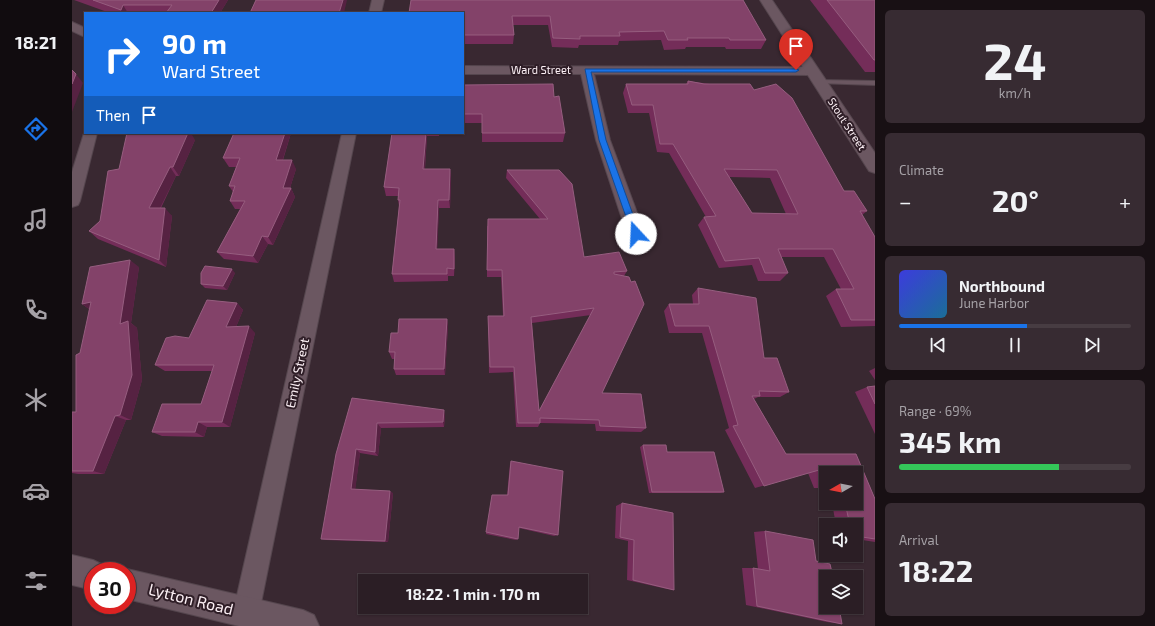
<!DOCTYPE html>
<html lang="en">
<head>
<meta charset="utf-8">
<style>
  body { margin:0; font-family:"Exo 2",sans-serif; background:#372b32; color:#f1f3f6; height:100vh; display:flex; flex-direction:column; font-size:15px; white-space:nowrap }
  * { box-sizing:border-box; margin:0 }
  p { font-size:13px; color:#a6a2a7 }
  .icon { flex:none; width:22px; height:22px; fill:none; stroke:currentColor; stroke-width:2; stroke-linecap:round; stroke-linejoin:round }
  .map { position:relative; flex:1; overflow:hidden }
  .details { display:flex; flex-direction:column; gap:10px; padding:10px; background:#181014; width:280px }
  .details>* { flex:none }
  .top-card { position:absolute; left:12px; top:12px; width:380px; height:122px; border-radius:0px; box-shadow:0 1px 3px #0004,0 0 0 1px #473c42; background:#1a73e8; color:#fff; overflow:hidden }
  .needle { width:26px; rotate:261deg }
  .buttons { position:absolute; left:747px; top:466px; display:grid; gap:8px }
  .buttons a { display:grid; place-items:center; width:44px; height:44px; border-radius:0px; background:#2b1e25; box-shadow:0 1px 3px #0004,0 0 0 1px #473c42; font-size:20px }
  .speed { position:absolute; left:12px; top:562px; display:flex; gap:8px; font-size:20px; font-weight:700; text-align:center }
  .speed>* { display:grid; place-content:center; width:52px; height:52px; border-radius:50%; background:#2b1e25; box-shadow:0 1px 3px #0004,0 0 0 1px #473c42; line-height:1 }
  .speed .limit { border:6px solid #d22; background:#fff; color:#111 }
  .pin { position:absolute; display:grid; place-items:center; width:34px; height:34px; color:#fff; margin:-41px -17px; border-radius:50% 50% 50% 0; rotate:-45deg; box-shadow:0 0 4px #0007 }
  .pin .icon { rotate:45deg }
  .me { position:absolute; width:44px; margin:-22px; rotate:340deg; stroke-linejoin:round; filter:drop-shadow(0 0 3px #0008) }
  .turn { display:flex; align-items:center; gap:14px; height:84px; padding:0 12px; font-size:18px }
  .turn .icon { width:52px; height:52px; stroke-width:2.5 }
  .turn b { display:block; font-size:28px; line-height:34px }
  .then { display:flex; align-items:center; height:38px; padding:0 12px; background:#0003; gap:8px; font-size:15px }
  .big { font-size:30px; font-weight:700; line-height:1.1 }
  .details .tile { flex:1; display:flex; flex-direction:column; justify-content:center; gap:6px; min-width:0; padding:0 14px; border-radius:6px; background:#372b32 }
  .details .dial { align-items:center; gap:0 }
  .dial b { font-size:52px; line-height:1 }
  .song { display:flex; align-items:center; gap:12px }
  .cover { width:48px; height:48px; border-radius:6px; background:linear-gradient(135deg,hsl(240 70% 55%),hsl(200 70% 35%)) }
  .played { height:4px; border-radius:2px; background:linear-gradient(90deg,#1a73e8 55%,#473c42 55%) }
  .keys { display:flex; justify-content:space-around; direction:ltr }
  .heat { display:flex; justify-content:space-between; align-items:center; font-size:22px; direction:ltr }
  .charge { height:6px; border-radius:3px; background:linear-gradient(90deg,#34c759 69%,#473c42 0) }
  .trip { position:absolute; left:286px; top:574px; width:230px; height:40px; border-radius:0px; background:#2b1e25; box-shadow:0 1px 3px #0004,0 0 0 1px #473c42; font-weight:700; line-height:40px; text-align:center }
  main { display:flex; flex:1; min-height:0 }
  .tabs { display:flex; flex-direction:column; width:72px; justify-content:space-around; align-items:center; background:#110c0f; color:#a6a2a7 }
  .tabs .icon { width:28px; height:28px }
  .tabs .selected { color:#1a73e8 }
  .tabs b { font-size:18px; color:#f1f3f6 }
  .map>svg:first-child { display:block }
</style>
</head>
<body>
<main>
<nav class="tabs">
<b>18:21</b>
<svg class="icon selected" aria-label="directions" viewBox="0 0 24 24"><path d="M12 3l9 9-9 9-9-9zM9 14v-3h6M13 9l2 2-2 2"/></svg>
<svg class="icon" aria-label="music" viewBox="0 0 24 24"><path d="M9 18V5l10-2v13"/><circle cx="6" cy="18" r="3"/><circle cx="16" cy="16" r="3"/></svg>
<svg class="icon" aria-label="phone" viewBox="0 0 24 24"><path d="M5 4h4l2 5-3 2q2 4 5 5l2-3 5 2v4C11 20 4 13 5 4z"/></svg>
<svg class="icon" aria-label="climate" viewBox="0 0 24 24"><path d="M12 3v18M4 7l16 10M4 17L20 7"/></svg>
<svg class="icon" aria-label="car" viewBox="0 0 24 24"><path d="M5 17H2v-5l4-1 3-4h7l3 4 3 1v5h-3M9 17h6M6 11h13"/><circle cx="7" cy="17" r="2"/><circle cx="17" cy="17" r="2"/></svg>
<svg class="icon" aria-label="filters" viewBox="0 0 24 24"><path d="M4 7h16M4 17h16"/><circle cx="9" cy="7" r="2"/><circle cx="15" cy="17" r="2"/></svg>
</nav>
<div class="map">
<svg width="803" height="626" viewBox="0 0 803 626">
  <rect width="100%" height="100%" fill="#392831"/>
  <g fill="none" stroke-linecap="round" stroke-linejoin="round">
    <defs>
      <polygon id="service" points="747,80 803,81 803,85 745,83 745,81"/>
      <g id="minor">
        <polygon points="300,0 312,0 309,13 297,13"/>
        <polygon points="0,22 13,28 13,37 0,31"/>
        <polygon points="391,66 740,67 745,68 746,71 745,74 740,75 522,74 538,140 573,234 570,239 564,241 558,239 555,234 524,140 509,74 391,74"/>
        <polygon points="13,130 13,133 25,133 8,201 6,205 0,207 0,172"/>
        <polygon points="270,133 284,133 187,613 183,622 173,626 165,622 161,613"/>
      </g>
      <polygon id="tertiary" points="688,0 700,0 803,153 803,173 797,171"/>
      <g id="secondary">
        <polygon points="0,555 21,560 31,565 34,571 21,571 21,590 0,585"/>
        <polygon points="55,569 231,610 242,615 247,626 167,626 55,599 55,571 50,571"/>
      </g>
    </defs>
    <use href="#service" stroke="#55464e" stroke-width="2"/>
    <use href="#minor" stroke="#55464e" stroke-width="2"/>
    <use href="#tertiary" stroke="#55464e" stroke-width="2"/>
    <use href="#secondary" stroke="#55464e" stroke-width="2"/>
    <use href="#service" fill="#6b5761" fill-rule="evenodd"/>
    <use href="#minor" fill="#6b5761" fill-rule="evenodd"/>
    <use href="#tertiary" fill="#6b5761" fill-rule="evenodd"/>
    <use href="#secondary" fill="#6b5761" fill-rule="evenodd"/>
  </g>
  <g fill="#742d59" fill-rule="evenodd">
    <polygon points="2,0 156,0 148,13 38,13"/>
    <polygon points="339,0 694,40 689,49 654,49 653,47 614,47 613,49 592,50 589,40 547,41 546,45 507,45 506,48 480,47 476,25 441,25 442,35 441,44 391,44 391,13"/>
    <polygon points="738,0 803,0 803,72 793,72"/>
    <path d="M616 81 682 90 772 191 795 211 790 215 803 237V326L769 327 754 296 764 289H769L752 257H709L716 273 708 281H686L680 265 647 268 626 225 632 217H634L597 153 585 152 577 113H556L551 93 554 84H614ZM657 177 698 178 714 214 680 213Z"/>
    <polygon points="391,85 482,97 493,133 491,142 410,142 410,123 391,123"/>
    <polygon points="162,133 219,133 211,160 224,169 218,188 219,188 223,197 201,245 196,244 186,263 152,259 145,252 168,209 163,209 158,201 161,192 157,186 164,167 157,167 151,158"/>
    <polygon points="320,133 367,133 367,136 355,136 353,169 378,169 379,178 378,208 367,208 365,249 383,257 382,276 376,276 376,281 322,282 320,274 327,206 326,200 326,196 314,196 312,187"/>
    <polygon points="123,140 107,176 104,176 89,208 100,216 94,267 26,239 17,231 28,221 47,169"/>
    <path d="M435 170 512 257 555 271 552 276 530 393 574 428 569 432 524 431 523 424 468 423 466 427H444L441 372 417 373 416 316H431L429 277H415V226L468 219 434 178ZM519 315 467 411 460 323Z"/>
    <polygon points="67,267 59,323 65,328 70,380 59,420 54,420 32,474 6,474 0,473 0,412 4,412 17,309 10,304"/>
    <polygon points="163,273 155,290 133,288 129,284"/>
    <polygon points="626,288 692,358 717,392 708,397 686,397 682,399 714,454 784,454 803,499 803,542 784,539 784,525 764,525 760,503 784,503 784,473 754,473 754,488 742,488 736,473 683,488 653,430 657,428 630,333 597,333 592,311 597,304 621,304 620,295"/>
    <polygon points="165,303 171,310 164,327 183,333 158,427 135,427 132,437 90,436 80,432 129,404 140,371 93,371 83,365 117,338"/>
    <polygon points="375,319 376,326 373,375 324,375 322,369 323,359 320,359 317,352 326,333"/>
    <polygon points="803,368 803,380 797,371"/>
    <polygon points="803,386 803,434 783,392 795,387"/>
    <polygon points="280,398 373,415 372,427 309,428 306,456 288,453 283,489 321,493 316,542 254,540 249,539"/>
    <polygon points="571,445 652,492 648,493 577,493 568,447"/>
    <polygon points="439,461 486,535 482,536 447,528 446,539 444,540 414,534 420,497 435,495 438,464"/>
    <polygon points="550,503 602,590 595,589 555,580 556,541 543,538 544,506"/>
    <polygon points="693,531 744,561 770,624 755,622 674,605 670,568 681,568 686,569 682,532"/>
  </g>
  <g fill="#562242">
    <polygon points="147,0 156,0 148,13 139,13"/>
    <polygon points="271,0 275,0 272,13 267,13"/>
    <polygon points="51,5 56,13 51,13 49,10"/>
    <polygon points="4,74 11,83 0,112 0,84"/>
    <polygon points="116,133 119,133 123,140 107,176 101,167"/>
    <polygon points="213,133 219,133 208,168 204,160"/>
    <polygon points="354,133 355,133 355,136 352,178 351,169"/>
    <polygon points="220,160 224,169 215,197 211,188"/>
    <polygon points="98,167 104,176 84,216 77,208"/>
    <polygon points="378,169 379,178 378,208 377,200"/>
    <polygon points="219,188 223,197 201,245 196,237"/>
    <polygon points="366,200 367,208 365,257 364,249"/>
    <polygon points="93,208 100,216 94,267 87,260"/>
    <polygon points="190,236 196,244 186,263 181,256"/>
    <polygon points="382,249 383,257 382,276"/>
    <polygon points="58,260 67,267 59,323 65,328 70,380 59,420 48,415 48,324"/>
    <polygon points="160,269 163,273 155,290 151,286"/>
    <polygon points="19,302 20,311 10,304"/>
    <polygon points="165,303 171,310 161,334 154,327"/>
    <polygon points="375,319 376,326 373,375 372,369"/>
    <polygon points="177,326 183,333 158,427 150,422"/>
    <polygon points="372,410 373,415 372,427 371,422"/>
    <polygon points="43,416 54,420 32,474 21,471"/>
    <polygon points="126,422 135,427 132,437 123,432"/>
    <polygon points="305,423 309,428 306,456 303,452"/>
    <polygon points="284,449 288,453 283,492 279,489"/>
    <polygon points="318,491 321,493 316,542 313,541"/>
  </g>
  <g fill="#834269" stroke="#965d7f" fill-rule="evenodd">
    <polygon points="21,0 147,0 139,13 94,13 100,5 51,5 49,10"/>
    <polygon points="184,0 271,0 267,13 178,13"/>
    <polygon points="339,0 671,0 694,40 658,40 657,38 615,38 616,40 596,40 592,31 547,32 548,36 508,36 508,39 481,38 478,16 440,16 442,35 391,35 391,13 337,13"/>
    <polygon points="755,0 803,0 803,60 802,60"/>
    <polygon points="0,70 4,74 0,84"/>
    <path d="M616 81 632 84H678L682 90 704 84 720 98 772 191H782L795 211H788L803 237V320H779L764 289H782L761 249H706L716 273H693L687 258 653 261 632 217 644 216 601 144H588L581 105H560L554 84H616ZM652 169 705 170 726 214 680 213Z"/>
    <polygon points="481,84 482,97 487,96 493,133 410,133 410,114 391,114 391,85"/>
    <polygon points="55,133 116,133 101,167 98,167 77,208 93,208 87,260 17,231 28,221 36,171 47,169"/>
    <polygon points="162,133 213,133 204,160 220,160 211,188 219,188 196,237 190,236 181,256 145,252 173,201 158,201 163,186 157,186 168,158 151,158"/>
    <polygon points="320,133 354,133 351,169 378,169 377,200 366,200 364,249 382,249 382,269 375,268 375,274 320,274 328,200 326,200 327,188 312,187"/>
    <path d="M435 170H487L500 184 512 257 547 252 555 271 542 272V274L557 277 559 282 563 281 572 304 530 393 569 394 574 428 528 426 527 420 468 418V423H446L442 367H418L416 316H432L430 270H415L416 219H476ZM522 308 467 411 459 317Z"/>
    <polygon points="58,260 48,324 56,321 60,375 48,415 43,416 21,471 0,471 0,412 4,412 4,355 8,353 19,302 10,304 18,267"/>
    <polygon points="133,266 160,269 151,286 129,284 129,273"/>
    <polygon points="626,288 684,298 692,358 705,358 717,392 687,391 688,396 680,396 714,454 784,454 803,499 803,539 784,536 784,525 778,525 773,503 784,503 784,473 754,473 754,485 753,485 747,470 692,486 661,426 666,425 637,326 603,326 597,304 627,304"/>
    <polygon points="135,300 165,303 154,327 177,326 150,422 126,422 123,432 80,432 90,404 129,404 142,365 83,365 94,338 103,336 117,338"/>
    <polygon points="327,319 375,319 372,369 322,369 323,352 317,352 319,333 326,333"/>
    <polygon points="803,386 803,404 795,387"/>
    <polygon points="280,398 372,410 371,422 305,423 303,452 284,449 279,489 318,491 313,541 249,539 264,454"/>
    <polygon points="571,445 594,445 595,452 642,452 652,492 580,492"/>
    <polygon points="439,461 491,471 486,535 447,527 446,539 414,532 420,495 436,495"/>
    <polygon points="550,503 601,513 602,590 561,580 562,540 548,537"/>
    <polygon points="693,531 741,540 744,561 758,564 761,577 754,577 754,607 767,607 770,624 685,606 681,568 698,571"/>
  </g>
  <polygon fill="#1a73e8" stroke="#114b97" points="513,69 724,69 727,70 724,72 519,72 534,140 568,234 564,237 560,234 527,140"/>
  <g text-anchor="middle" stroke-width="4" stroke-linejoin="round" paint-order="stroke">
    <g font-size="11" fill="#fbeff4" stroke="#2f1e27">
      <text x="469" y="74">Ward Street</text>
      <text transform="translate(775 124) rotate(57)" y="4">Stout Street</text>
    </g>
    <g font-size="13" fill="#fbeff4" stroke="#2f1e27">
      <text transform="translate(225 373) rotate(-78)" y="5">Emily Street</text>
    </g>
    <g font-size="16" fill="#fbeff4" stroke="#2f1e27">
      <text transform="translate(119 599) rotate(14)" y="6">Lytton Road</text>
    </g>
  </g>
</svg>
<div class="buttons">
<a><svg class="needle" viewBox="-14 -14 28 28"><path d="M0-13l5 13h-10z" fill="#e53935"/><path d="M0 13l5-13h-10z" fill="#a6a2a7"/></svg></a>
<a><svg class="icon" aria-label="sound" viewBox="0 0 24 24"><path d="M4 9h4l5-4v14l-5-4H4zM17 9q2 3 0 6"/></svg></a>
<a><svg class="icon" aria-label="layers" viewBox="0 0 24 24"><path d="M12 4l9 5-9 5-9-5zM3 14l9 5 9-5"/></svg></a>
</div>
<div class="speed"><div class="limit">30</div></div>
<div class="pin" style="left:724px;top:70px;background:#d93025"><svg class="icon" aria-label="arrive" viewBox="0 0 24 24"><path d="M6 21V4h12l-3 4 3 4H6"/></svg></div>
<svg class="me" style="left:564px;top:234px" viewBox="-20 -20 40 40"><circle r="19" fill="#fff"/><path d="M0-13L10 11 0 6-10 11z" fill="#1a73e8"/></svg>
<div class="trip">18:22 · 1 min · 170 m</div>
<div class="top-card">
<div class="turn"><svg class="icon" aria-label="right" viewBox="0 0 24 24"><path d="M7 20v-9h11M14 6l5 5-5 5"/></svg><div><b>90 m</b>Ward Street</div></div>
<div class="then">Then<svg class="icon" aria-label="arrive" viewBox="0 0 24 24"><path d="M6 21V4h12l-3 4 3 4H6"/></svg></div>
</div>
</div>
<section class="details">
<div class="tile dial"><b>24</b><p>km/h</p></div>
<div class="tile"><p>Climate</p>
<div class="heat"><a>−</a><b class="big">20°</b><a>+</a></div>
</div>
<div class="tile">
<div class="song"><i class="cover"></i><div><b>Northbound</b><p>June Harbor</p></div></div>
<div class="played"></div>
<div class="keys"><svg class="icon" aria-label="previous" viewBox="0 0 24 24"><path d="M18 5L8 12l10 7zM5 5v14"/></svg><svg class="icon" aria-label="pause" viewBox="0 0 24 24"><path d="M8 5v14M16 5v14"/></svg><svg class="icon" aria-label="next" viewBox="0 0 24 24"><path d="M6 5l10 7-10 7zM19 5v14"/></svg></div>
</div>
<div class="tile"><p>Range · 69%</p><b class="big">345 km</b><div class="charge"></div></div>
<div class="tile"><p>Arrival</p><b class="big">18:22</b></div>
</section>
</main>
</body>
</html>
